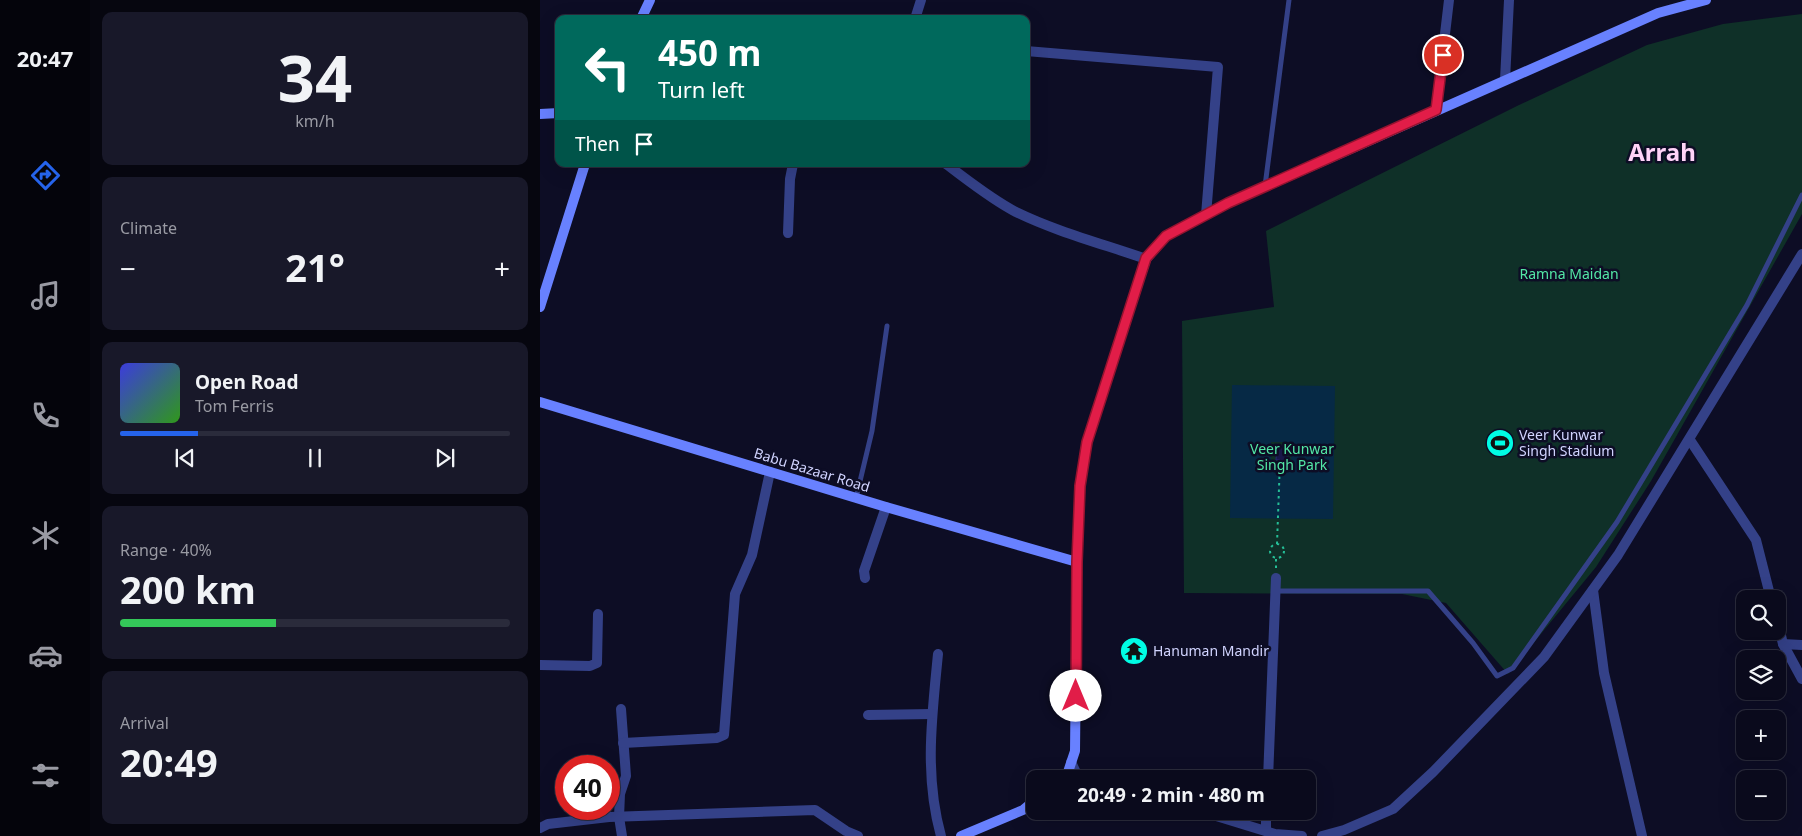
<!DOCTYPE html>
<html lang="en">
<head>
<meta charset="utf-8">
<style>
  body { margin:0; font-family:"Noto Sans",sans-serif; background:#181829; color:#f1f3f6; height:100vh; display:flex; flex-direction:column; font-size:19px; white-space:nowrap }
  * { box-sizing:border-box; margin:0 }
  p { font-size:16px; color:#999aa3 }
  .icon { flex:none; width:28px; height:28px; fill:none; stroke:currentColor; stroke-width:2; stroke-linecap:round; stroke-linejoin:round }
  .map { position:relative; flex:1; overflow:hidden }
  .side { display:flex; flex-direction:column; gap:12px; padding:12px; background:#06060f; width:450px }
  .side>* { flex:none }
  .guide { position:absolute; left:15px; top:15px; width:475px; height:152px; border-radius:10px; box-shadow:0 5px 20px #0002,0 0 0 1px #2a2b3b; background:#00695c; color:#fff; overflow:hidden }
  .buttons { position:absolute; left:1196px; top:590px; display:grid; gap:10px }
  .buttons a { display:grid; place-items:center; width:50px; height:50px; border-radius:10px; background:#0a0a1c; box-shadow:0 5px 20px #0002,0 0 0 1px #2a2b3b; font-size:25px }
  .speed { position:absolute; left:15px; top:755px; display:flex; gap:10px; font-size:25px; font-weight:700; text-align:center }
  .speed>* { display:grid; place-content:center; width:65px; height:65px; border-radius:50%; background:#0a0a1c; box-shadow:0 5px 20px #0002,0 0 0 1px #2a2b3b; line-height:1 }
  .speed .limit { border:8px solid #d22; background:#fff; color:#111 }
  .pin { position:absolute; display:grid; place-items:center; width:42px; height:42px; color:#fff; margin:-21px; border:2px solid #fff; border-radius:50%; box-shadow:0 1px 5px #0007 }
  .me { position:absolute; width:55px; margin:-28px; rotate:0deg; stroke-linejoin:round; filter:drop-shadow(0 0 4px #0008) }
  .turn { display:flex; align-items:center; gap:18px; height:105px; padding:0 20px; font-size:22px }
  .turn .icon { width:65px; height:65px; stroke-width:2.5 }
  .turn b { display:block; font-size:35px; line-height:42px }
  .then { display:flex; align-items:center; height:48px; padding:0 20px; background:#0003; gap:10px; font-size:19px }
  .big { font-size:38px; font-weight:700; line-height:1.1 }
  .side .tile { flex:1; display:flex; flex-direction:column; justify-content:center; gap:8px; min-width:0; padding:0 18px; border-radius:10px; background:#181829 }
  .side .dial { align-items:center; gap:0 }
  .dial b { font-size:65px; line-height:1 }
  .song { display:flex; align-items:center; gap:15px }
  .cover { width:60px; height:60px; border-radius:8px; background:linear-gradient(135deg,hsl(240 70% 55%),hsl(110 70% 35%)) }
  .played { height:5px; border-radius:2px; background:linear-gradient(90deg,#2563eb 20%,#2a2b3b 20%) }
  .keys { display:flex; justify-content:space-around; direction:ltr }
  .heat { display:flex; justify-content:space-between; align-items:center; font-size:28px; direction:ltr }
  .charge { height:8px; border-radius:4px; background:linear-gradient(90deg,#34c759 40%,#2a2b3b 0) }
  .trip { position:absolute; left:486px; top:770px; width:290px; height:50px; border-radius:10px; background:#0a0a1c; box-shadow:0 5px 20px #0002,0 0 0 1px #2a2b3b; font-weight:700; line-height:50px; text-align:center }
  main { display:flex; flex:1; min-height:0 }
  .tabs { display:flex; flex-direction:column; width:90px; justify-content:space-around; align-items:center; background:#04040b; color:#999aa3 }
  .tabs .icon { width:35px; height:35px }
  .tabs .on { color:#2563eb }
  .tabs b { font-size:22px; color:#f1f3f6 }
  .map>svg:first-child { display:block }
</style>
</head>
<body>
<main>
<nav class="tabs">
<b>20:47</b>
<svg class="icon on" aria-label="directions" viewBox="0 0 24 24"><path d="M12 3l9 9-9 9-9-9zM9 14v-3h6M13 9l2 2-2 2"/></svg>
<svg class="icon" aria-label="music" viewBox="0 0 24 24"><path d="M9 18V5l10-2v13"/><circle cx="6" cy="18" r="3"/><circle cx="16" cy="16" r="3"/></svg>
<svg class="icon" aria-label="phone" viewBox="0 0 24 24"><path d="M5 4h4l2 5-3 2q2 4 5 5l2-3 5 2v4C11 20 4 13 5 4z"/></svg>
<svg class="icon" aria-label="climate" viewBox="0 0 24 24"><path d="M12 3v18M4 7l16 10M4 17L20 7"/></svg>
<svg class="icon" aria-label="car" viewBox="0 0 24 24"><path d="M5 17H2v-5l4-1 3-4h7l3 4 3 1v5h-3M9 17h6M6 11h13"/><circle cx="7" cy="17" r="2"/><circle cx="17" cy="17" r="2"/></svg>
<svg class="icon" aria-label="filters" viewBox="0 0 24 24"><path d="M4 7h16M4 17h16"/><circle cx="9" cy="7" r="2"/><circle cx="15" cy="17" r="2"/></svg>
</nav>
<section class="side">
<div class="tile dial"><b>34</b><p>km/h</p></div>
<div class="tile"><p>Climate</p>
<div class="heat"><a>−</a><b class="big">21°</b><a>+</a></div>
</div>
<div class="tile">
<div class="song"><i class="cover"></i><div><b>Open Road</b><p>Tom Ferris</p></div></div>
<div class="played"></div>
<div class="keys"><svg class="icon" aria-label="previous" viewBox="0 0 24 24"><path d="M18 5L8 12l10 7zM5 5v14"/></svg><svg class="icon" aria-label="pause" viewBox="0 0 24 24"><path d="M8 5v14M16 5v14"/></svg><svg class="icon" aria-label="next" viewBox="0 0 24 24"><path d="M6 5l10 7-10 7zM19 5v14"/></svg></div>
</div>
<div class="tile"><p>Range · 40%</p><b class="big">200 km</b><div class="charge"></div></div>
<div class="tile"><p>Arrival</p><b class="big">20:49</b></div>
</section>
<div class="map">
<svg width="1262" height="836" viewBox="0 0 1262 836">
  <rect width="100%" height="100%" fill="#0d0d25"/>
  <polygon fill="#0f3028" points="1262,14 1262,214 1111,481 1056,567 968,674 906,603 862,594 644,593 642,321 734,307 726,231 979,105 1107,45 1183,24"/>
  <path fill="#062945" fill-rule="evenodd" d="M692 385 795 386 793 519 690 518ZM731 442H751V464H731Z"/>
  <polygon fill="#181748" stroke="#282775" points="737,446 747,446 747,460 736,460"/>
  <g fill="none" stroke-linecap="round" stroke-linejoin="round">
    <g stroke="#25bf97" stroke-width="2" stroke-dasharray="2.5 4" stroke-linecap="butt">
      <circle cx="737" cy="551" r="7"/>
      <polyline points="737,544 740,460"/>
      <polyline points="736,568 736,559"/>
    </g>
    <g stroke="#344188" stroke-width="5">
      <polyline points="725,186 749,0"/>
      <polyline points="316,498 332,431 347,326"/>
      <polyline points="735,591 888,591 933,643 957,676 973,668 1077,522 1207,305 1262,195"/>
    </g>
    <g stroke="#344188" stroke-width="10">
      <polyline points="375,19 381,0"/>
      <polyline points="486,51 678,67 666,215"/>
      <polyline points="965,80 969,0"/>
      <polyline points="896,110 909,0"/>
      <path d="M406 164C429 181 451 199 476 212 517 232 563 244 606 259"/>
      <polyline points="248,233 250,179 253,164"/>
      <polyline points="1150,440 1216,540 1231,599"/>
      <polyline points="325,578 324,571 346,507"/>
      <polyline points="1053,590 1064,673 1102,836"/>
      <polyline points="1238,623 1243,644 1262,679"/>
      <polyline points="1243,644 1262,645"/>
      <path d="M398 654C392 716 384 775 401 836"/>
      <polyline points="0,665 50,666 57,663 58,614"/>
      <polyline points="81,709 86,776 80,794 79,817 82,836"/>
      <polyline points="328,715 392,714"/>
      <polyline points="83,743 177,738 184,735 195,594 212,555 230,472"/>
      <polyline points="531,762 539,779"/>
      <polyline points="728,779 736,578"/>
      <polyline points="660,811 735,834 762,836"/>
      <polyline points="0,828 8,824 69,817 275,810 306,831 318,836"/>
      <polyline points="726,831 726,811"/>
      <polyline points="782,836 804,830 853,809 893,772 1004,657 1078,555 1262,254"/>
    </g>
    <g stroke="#6881ff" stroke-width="10">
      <polyline points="101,19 110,0"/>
      <polyline points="0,114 19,113"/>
      <polyline points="0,307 45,164"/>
      <polyline points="0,402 346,507 537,562"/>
      <polyline points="522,779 527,775 535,751 537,562 540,486 547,442 606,259 626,236 688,203 1118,13 1166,0"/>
      <polyline points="421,836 483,810 495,800"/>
    </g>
  </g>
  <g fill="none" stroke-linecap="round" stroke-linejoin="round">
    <defs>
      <polyline id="route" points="536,696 537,562 540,486 547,442 606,258 626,236 688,203 896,110 903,55"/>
    </defs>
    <use href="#route" stroke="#92132f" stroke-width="12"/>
    <use href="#route" stroke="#e11d48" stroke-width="9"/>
  </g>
  <defs>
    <symbol id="stadium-disc" viewBox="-11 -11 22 22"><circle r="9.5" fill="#00fce4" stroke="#0d0d25"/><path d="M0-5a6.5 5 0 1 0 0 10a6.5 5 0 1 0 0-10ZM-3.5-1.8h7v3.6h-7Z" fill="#111"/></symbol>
    <symbol id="temple-disc" viewBox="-11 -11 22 22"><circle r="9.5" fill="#00fce4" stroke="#0d0d25"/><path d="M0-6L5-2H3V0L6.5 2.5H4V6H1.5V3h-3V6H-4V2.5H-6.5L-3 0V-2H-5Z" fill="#111"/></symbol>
  </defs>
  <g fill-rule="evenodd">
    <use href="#stadium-disc" x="944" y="427" width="32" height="32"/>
    <use href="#temple-disc" x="578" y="635" width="32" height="32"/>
  </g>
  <g text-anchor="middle" stroke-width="5" stroke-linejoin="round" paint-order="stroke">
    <g font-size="14" fill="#53e8a6" stroke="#0d0d25">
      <text x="1029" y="279">Ramna Maidan</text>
      <text x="752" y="454">Veer Kunwar<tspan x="752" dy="16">Singh Park</tspan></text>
    </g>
    <g font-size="14" fill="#d1d4ff" stroke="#0d0d25" text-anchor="start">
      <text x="979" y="440">Veer Kunwar<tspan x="979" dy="16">Singh Stadium</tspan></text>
      <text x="613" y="656">Hanuman Mandir</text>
    </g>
    <g font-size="14" fill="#d1d4ff" stroke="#0d0d25">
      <text transform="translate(272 470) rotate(17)" y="5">Babu Bazaar Road</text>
    </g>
    <g font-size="24" font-weight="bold" fill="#ffd3f7" stroke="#0d0d25">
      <text x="1122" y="161">Arrah</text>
    </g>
  </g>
</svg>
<div class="buttons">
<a><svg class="icon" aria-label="search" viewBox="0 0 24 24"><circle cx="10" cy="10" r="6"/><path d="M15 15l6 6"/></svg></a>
<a><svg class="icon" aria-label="layers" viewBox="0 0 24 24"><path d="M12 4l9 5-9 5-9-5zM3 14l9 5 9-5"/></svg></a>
<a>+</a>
<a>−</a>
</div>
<div class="speed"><div class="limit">40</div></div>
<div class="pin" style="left:903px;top:55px;background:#d93025"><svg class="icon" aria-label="arrive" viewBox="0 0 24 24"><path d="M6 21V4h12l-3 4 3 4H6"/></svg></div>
<svg class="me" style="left:536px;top:696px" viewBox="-20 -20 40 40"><circle r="19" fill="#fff"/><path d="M0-13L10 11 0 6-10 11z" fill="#e11d48"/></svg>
<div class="trip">20:49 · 2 min · 480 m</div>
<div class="guide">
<div class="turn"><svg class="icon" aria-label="left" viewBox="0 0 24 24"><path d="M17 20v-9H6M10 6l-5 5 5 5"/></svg><div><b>450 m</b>Turn left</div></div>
<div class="then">Then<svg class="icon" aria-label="arrive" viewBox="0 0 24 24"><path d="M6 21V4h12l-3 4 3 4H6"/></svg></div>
</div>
</div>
</main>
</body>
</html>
